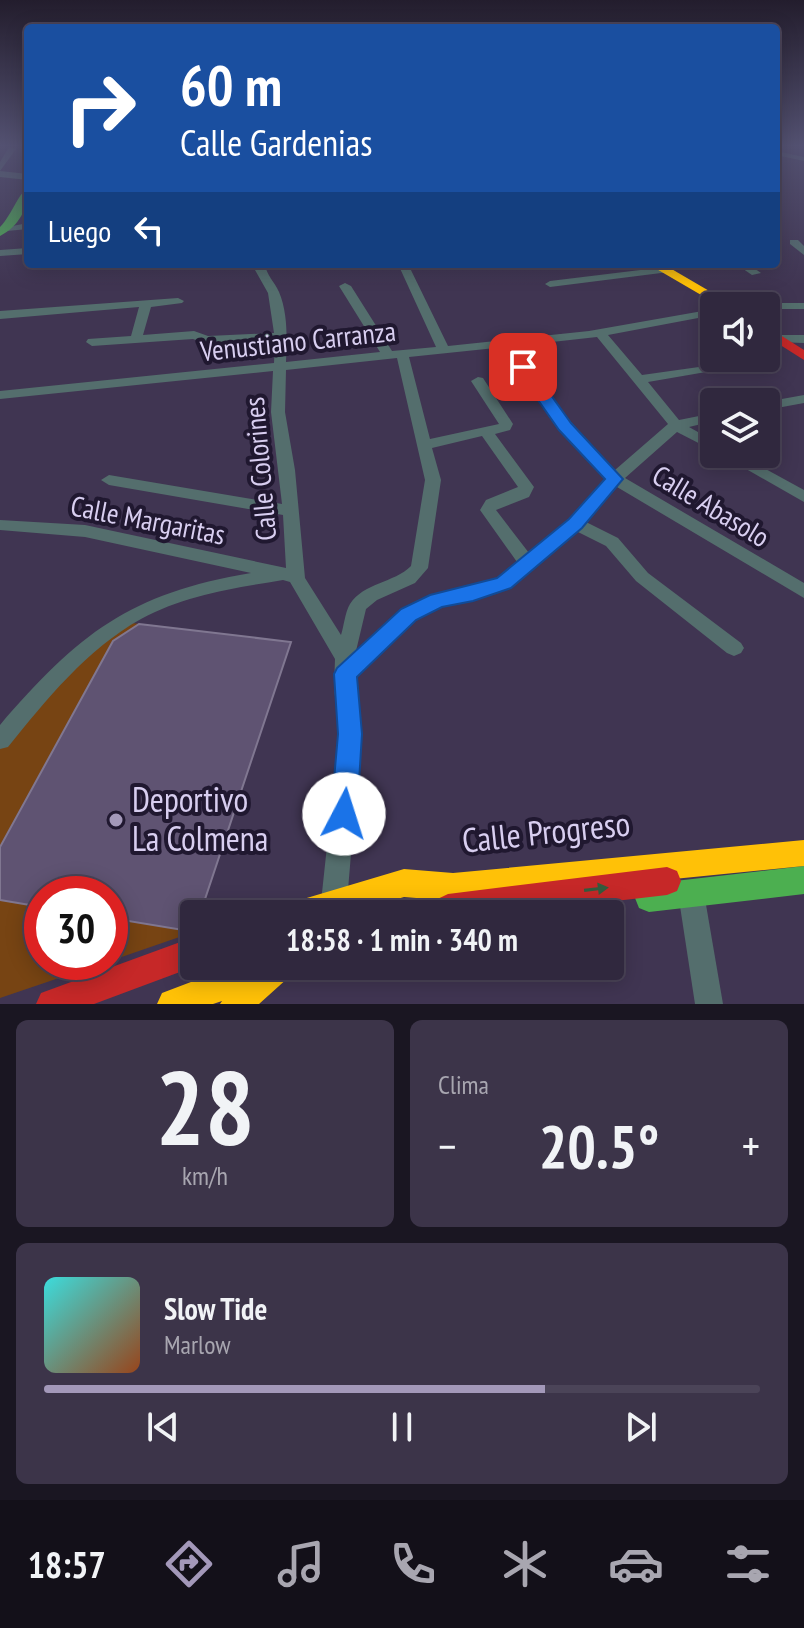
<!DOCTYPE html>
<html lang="es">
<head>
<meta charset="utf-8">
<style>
  body { margin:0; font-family:"PT Sans Narrow",sans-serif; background:#3c3449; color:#f1f3f6; height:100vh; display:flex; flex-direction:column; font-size:30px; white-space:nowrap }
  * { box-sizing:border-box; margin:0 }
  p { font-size:26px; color:#a8a6b0 }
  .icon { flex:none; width:44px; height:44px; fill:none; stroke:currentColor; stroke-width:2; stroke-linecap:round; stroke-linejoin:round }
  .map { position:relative; height:1004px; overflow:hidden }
  .details { display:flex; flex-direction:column; gap:16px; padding:16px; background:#1a1622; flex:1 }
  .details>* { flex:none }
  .banner { position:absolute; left:24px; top:24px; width:756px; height:244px; border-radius:8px; box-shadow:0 4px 20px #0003,0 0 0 2px #4b4458; background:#1a4fa0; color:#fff; overflow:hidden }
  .tools { position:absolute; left:700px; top:292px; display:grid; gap:16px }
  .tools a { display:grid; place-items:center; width:80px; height:80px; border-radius:8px; background:#30283e; box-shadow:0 4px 20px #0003,0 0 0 2px #4b4458; font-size:40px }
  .speed { position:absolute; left:24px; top:876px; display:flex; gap:16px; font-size:40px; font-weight:700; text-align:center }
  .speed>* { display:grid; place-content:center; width:104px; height:104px; border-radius:50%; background:#30283e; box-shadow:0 4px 20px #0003,0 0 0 2px #4b4458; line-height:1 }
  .speed .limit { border:12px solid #d22; background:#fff; color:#111 }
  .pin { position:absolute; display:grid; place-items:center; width:68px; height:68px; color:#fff; margin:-34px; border-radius:16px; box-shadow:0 4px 12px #0006 }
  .me { position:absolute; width:88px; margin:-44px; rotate:5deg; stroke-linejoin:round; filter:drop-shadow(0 0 6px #0008) }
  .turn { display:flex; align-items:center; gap:28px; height:168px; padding:0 24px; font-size:36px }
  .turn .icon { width:104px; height:104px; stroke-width:2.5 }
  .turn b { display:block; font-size:56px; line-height:68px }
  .then { display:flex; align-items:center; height:76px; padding:0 24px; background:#0003; gap:16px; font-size:30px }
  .big { font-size:60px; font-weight:700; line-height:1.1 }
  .details .widget { flex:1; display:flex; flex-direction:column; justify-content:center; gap:12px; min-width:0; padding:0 28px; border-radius:12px; background:#3c3449 }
  .details .dial { align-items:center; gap:0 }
  .dial b { font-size:104px; line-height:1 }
  .song { display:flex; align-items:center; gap:24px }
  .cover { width:96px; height:96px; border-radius:12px; background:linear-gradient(135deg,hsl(180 70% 55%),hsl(20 70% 35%)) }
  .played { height:8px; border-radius:4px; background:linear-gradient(90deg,#a398b9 70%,#4b4458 70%) }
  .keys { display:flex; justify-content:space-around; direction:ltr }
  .heat { display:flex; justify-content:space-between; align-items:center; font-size:44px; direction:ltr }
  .details .tiles { flex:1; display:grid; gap:16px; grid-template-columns:1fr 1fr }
  .widget:last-child { grid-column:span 2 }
  .trip { position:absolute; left:180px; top:900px; width:444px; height:80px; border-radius:8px; background:#30283e; box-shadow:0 4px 20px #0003,0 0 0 2px #4b4458; font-weight:700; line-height:80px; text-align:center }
  .dock { display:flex; height:128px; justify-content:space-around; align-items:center; background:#131019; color:#a8a6b0 }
  .dock .icon { width:56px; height:56px }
  .dock .selected { color:#a398b9 }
  .dock b { font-size:36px; color:#f1f3f6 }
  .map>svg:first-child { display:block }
</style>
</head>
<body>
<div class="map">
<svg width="804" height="1004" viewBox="0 0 804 1004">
  <rect width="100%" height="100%" fill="#403552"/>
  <polygon fill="#774413" points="123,622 291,642 200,914 194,914 194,932 110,961 110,894 42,894 42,962 106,962 0,998 0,747 29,710"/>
  <polygon fill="#5f5372" stroke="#807791" stroke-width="2" points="139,624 291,642 200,914 194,914 194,929 189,931 110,918 110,894 42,894 42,907 0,900 0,847 113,641"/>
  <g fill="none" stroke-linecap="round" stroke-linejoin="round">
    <g fill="#546e6d" fill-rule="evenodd">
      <polygon points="9,147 16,149 0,171 28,174 28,180 0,177 0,162"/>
      <polygon points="776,151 804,157 804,161 776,155"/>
      <polygon points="28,223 28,229 7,231 2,228"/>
      <polygon points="790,240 798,240 804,246 804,255 790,244"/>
      <polygon points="28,248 28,254 0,256 0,250"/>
      <path d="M255 264H265C266 275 275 282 279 292 288 313 287 340 286 362L380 352 339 286 345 283 351 286 392 351 436 347 398 264H408L448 346 589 331 714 309V315L608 335 642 375 706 366V372L648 382 679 420 714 413V421L689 427 714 441V451L677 432 625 478 804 583V598L617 487 586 522 618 538 648 573 741 643 744 648 741 653 734 656 727 653 636 581 606 546 576 531 510 588 473 601 441 606 415 619 354 677 361 734 347 902 343 911 335 914 325 911 321 902 339 734 334 687 335 659 290 582 283 580C235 588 185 595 141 619 87 649 46 700 8 747L0 749V725C78 634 130 593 251 573L85 537 0 530V520L85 525 286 568 283 515 109 485 101 480 109 475 282 504 271 412 273 371 0 399V391L274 363 275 340 207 344 193 339 92 346 86 342 88 339 131 336 139 307 0 319V311L178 298 184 301 182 303 151 307 143 335 194 331 208 336 274 333 268 293 255 270ZM597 337 668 424 615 470C575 429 547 395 516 346ZM505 347C535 399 565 435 606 479L569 519 529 553 496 510 529 497 534 487 495 434 510 430 513 424 483 378 478 377 471 381 499 424 430 439 409 357ZM397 358 425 480 411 566C394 583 363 583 350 604 345 612 344 626 341 635L305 578 295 470 285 412 286 370ZM482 436 518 487 486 500 480 510 517 562 498 578 471 588 431 595 401 609 356 651 366 609 377 600 415 583 428 568 441 480 432 448Z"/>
      <polygon points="460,264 470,264 471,267 462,269"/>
      <polygon points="523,264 534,264 534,265 529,268"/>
      <polygon points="736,264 748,264 761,273 752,275"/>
      <polygon points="665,267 670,270 669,272 550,287 545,284 550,281"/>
      <polygon points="759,303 804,303 804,309 766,309 766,306 753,306"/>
      <polygon points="779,335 804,335 804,343 775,342 773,339"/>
      <polygon points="804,395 804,403 766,410 765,402"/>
      <polygon points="720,454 738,454 804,490 804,502"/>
      <polygon points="691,880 700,884 704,893 723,1004 695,1004 678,893 682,884"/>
    </g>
    <g fill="#4caf50" fill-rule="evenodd">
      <path d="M28 188C28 209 19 226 0 236V227C12 215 17 195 28 188Z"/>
      <polygon points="804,866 804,894 649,912 639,908 635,898 639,888 649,884"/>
    </g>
    <g fill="#ffc107" fill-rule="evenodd">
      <polygon points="648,264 663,264 735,306 720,306"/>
      <polygon points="804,840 804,866 453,901 404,897 347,914 286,914 290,904 300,900 404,869 453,873"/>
      <polygon points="233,966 293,966 289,977 259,1004 220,1004 222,1001 213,1004 157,1004 162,993"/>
    </g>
    <g fill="#c62828" fill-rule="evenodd">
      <polygon points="766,326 804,350 804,360 766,336"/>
      <polygon points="667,867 677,871 681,881 677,891 667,895 504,914 423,914 427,904 448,894"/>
      <polygon points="194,937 196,966 94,1004 36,1004 41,993"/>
    </g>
  </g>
  <defs><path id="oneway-solid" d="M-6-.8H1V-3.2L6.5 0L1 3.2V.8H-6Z" transform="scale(2)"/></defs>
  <use fill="#345c3e" href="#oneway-solid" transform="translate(596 889) rotate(-7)"/>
  <linearGradient id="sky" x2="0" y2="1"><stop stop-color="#231d2d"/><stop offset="0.51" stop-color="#535171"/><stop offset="1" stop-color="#535171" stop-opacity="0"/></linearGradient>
  <rect width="804" height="285" fill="url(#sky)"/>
  <polygon fill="#1a73e8" stroke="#114b97" stroke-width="2" points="523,362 528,363 571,423 623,479 582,528 511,588 473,601 442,607 416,620 357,677 362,734 357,814 353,823 344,826 334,823 331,814 338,734 334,674 337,668 401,609 430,595 497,578 569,519 605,479 559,430 515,367"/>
  <circle fill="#a398b9" stroke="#201830" stroke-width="3" cx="116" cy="820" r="8"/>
  <g text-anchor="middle" stroke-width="8" stroke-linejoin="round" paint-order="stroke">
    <g font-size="28" fill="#d8cef0" stroke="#201830">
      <text transform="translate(298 341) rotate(-6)" y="10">Venustiano Carranza</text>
      <text transform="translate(260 469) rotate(-95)" y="10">Calle Colorines</text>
      <text transform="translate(711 506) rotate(31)" y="10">Calle Abasolo</text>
      <text transform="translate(148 520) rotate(11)" y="10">Calle Margaritas</text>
    </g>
    <g font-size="34" fill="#d8cef0" stroke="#201830" text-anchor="start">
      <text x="132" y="812">Deportivo<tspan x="132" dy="39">La Colmena</tspan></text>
    </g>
    <g font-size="34" fill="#d8cef0" stroke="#201830">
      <text transform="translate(546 832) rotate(-6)" y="12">Calle Progreso</text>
    </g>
  </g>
</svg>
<div class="tools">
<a><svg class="icon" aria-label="sound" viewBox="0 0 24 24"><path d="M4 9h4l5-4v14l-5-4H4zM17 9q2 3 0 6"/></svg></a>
<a><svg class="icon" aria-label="layers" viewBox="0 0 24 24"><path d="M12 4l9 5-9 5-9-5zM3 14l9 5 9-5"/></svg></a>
</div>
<div class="speed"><div class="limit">30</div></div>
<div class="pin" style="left:523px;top:367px;background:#d93025"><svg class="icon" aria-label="arrive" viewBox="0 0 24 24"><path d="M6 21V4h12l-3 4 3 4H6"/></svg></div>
<svg class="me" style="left:344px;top:814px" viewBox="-20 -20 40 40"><circle r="19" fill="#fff"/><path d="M0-13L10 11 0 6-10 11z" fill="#1a73e8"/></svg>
<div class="trip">18:58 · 1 min · 340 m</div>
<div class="banner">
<div class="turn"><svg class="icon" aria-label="right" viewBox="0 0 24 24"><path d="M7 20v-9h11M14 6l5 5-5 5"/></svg><div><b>60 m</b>Calle Gardenias</div></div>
<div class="then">Luego<svg class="icon" aria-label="left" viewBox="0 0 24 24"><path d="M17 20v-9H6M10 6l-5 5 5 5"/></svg></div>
</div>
</div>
<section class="details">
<div class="tiles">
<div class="widget dial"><b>28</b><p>km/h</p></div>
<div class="widget"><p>Clima</p>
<div class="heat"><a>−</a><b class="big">20.5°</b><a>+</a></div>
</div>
<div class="widget">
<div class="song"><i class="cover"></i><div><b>Slow Tide</b><p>Marlow</p></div></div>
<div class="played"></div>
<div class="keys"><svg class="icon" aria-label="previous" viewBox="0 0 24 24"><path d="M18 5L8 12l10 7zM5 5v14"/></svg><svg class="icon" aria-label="pause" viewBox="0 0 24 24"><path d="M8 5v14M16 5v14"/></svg><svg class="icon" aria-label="next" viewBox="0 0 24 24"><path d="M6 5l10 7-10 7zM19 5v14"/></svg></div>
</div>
</div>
</section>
<nav class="dock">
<b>18:57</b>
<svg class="icon selected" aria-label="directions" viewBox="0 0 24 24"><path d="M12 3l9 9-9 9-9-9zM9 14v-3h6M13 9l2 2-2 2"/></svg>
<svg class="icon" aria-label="music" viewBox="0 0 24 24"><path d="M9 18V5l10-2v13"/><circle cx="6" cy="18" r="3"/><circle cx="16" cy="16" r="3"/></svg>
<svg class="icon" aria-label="phone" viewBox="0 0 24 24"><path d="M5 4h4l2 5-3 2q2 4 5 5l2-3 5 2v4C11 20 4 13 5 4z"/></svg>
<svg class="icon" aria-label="climate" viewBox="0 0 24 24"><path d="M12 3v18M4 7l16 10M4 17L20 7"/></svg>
<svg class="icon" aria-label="car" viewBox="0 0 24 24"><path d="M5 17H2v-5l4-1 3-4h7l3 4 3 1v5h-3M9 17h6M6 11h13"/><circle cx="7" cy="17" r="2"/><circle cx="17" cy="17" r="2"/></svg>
<svg class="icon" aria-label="filters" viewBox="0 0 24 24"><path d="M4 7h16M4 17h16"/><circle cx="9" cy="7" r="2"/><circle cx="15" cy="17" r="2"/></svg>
</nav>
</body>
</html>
